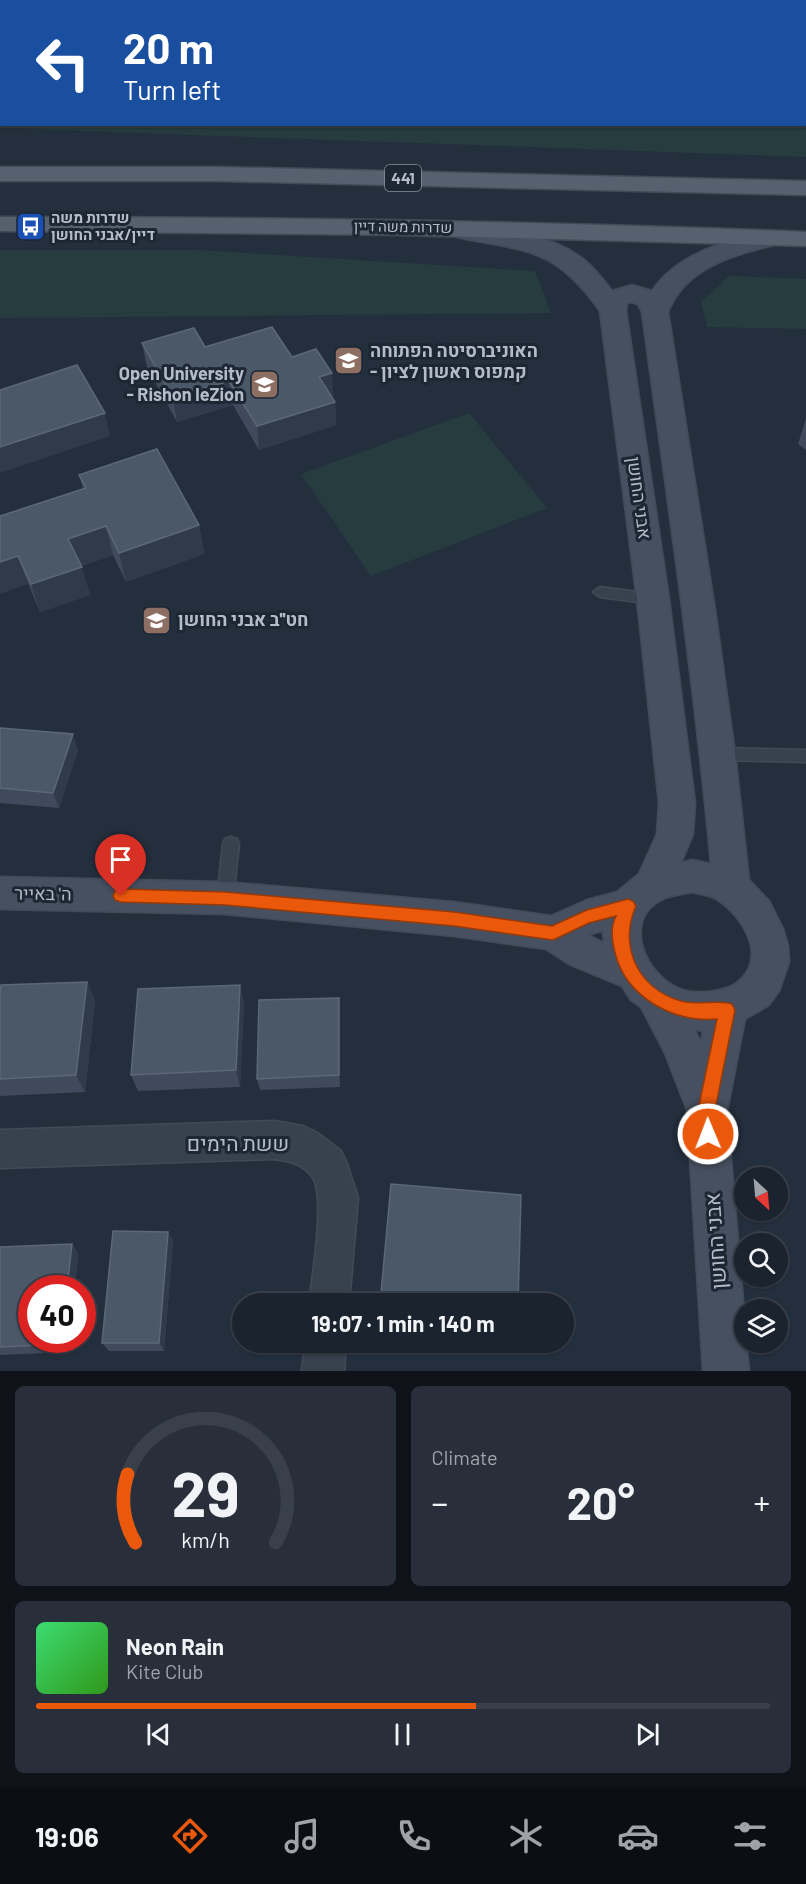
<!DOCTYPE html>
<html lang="en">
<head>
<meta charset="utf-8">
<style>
  body { margin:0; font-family:Barlow,Heebo,sans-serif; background:#282f3a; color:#f1f3f6; height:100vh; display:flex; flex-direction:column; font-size:22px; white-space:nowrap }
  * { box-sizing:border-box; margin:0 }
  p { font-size:20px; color:#a0a4aa }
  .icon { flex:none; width:33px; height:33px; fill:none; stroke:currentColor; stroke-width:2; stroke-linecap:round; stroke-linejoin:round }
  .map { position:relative; height:1371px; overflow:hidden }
  .panel { display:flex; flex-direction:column; gap:15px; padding:15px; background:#0f1319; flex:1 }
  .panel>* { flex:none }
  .banner { position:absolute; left:0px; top:0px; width:807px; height:126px; box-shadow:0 2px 4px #0004,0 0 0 2px #39404a; background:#1a4fa0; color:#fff; overflow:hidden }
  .needle { width:39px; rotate:154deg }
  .fabs { position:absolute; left:734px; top:1167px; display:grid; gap:12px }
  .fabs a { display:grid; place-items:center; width:54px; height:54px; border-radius:50%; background:#1b232e; box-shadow:0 2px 4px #0004,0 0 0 2px #39404a; font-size:30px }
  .speed { position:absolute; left:18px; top:1275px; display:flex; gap:12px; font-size:30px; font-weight:700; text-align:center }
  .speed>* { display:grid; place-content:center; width:78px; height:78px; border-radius:50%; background:#1b232e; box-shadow:0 2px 4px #0004,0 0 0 2px #39404a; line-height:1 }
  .speed .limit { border:9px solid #d22; background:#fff; color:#111 }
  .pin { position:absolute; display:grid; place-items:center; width:51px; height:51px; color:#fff; margin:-62px -26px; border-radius:50% 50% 50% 0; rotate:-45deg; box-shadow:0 0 6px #0007 }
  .pin .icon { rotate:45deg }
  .me { position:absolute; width:66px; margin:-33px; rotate:359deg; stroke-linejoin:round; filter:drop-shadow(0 0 4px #0008) }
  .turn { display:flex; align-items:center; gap:21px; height:126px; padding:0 24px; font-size:27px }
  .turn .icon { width:78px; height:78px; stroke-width:2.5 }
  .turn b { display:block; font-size:42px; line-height:51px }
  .big { font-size:45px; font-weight:700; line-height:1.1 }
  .panel .card { flex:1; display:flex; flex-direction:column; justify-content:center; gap:9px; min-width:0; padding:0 21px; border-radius:9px; background:#282f3a }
  .panel .dial { align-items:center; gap:0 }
  .dial svg { height:156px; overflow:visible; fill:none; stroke:#39404a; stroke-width:7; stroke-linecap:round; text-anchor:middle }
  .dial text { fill:#f1f3f6; stroke:none }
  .song { display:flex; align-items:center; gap:18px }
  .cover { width:72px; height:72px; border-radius:9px; background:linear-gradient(135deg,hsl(140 70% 55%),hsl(110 70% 35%)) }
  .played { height:6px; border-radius:3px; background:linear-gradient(90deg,#ea580c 60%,#39404a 60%) }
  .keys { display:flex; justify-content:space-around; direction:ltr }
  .heat { display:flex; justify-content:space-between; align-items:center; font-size:33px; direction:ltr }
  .panel .tiles { flex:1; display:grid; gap:15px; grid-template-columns:1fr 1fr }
  .card:last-child { grid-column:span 2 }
  .trip { position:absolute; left:232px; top:1293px; width:342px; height:60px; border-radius:30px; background:#1b232e; box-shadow:0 2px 4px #0004,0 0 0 2px #39404a; font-weight:700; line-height:60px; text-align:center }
  .dock { display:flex; height:96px; justify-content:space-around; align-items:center; background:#0b0e12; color:#a0a4aa }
  .dock .icon { width:42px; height:42px }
  .dock .selected { color:#ea580c }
  .dock b { font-size:27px; color:#f1f3f6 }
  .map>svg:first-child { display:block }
</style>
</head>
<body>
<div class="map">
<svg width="806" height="1371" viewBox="0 0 806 1371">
  <rect width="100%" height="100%" fill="#242f3e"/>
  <g fill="#263c3f">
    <polygon points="1,84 2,124 806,124 806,106 806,157 0,128"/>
    <polygon points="0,250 198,250 535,271 551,313 0,318"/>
    <polygon points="729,276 806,279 806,329 707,327 701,302"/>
    <polygon points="469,413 547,508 371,576 301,474"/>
  </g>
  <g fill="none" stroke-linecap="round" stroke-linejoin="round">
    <defs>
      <g id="lane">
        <polygon points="600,587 653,594 660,599 653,604 600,597 593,592"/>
        <polygon points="718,748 806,750 806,762 718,760 712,759 710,754 712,749"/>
        <polygon points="231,837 237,839 239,844 233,898 231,903 225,905 219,903 217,898 223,844 225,839"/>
      </g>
      <g id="street">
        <polygon points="153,0 177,0 178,2 154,2"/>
        <rect x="526" y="0" width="18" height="2"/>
        <polygon points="717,0 737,0 738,2 718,2"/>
        <path d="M274 1121 303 1126 316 1132 341 1151 347 1164 358 1198 349 1304H309C312 1278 327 1192 311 1175 301 1163 288 1161 274 1159L0 1168V1130Z"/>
        <polygon points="305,1342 346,1342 344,1371 302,1371"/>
      </g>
      <path id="secondary" d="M453 222C495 228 549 232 583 259 594 268 603 279 612 291L632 285 652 291C673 260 709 246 745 237 757 234 769 230 782 233L785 238 782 243C738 254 686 265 668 312L715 610 735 754 749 880 769 901 783 929 788 946 789 962 779 991 769 1005 745 1019 727 1111 744 1313V1342H746L749 1371H703L687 1110 665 1053 641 1007 631 1000 622 986 569 964 546 949 454 936 225 914 0 909V877L225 882 454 902 551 916 587 900 617 892 639 874 657 834 659 803 637 599 600 311C550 240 520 253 444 234L441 229 444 224ZM631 302 638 304 642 312C667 496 694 679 711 864L692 860 681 863 693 834 695 803 669 599 626 311 627 303ZM692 892C701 894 711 895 718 900 741 915 765 952 743 977 737 985 729 988 720 990 706 993 693 994 680 989 646 976 621 921 661 900 669 895 683 894 692 892ZM603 930 604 943 588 935ZM694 1029 703 1031 701 1043Z"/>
      <g id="primary">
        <polygon points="0,167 218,167 806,181 806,195 218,181 0,181"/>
        <path d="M0 217C269 217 537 221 806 232V246L403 235 0 231Z"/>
      </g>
    </defs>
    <use href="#lane" stroke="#414a57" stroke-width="3"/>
    <use href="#street" stroke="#414a57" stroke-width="3"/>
    <use href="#secondary" stroke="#414a57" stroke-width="3"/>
    <use href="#primary" stroke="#414a57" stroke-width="3"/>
    <use href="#lane" fill="#38414e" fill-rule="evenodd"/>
    <use href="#street" fill="#38414e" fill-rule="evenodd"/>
    <use href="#secondary" fill="#465061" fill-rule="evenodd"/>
    <use href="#primary" fill="#56606e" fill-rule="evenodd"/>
  </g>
  <g fill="#3f4b5c">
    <polygon points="760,0 806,0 806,22 806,2 763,2"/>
    <polygon points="2,2 2,19 0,12 0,3"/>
    <polygon points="142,343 205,347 292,357 333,397 332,397 335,402 336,425 259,450 233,405 177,422 147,367"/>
    <polygon points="806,418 806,450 798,444"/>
    <polygon points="79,475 199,525 204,554 126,582 113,555 81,566 90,595 40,612 0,516 83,489"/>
    <polygon points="0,728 78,750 59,808 0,803"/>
    <polygon points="87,982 95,1001 85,1092 0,1096 0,993"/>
    <polygon points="339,998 340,1010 340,1087 260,1090 257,1079"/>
    <polygon points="244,1003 240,1087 138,1091 131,1075"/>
    <polygon points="168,1232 173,1241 164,1351 109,1351 102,1343"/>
    <polygon points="72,1244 78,1253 75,1288 32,1288 32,1340 70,1340 68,1352 0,1355 0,1247"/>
    <polygon points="430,1342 515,1342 513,1350"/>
  </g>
  <g fill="#2f3b4b">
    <rect x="777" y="0" width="11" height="2"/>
    <polygon points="332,373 333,397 320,401 319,377"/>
    <polygon points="229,381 233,405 177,422 173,398"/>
    <polygon points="335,402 336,425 259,450 257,426"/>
    <polygon points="105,413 110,436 0,473 0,447"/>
    <polygon points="199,525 204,554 126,582 119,553"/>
    <polygon points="106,526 113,555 77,567 68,539"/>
    <polygon points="18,556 28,584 0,594 0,562"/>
    <polygon points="82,567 90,595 40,612 31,584"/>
    <polygon points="73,734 78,750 59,808 53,793"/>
    <polygon points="87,982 95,1001 85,1092 76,1075"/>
    <polygon points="240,985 244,1003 240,1087 236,1070"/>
    <polygon points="339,998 340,1010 340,1087 339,1075"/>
    <polygon points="168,1232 173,1241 164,1351 159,1343"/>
    <polygon points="72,1244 78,1253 75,1288 67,1288"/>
    <polygon points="62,1340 70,1340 68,1352 61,1344"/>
  </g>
  <g fill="#4b5868" stroke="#5c6777" stroke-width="1.5">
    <polygon points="5,0 104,0 109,2 2,2"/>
    <polygon points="169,0 185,0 222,2 168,2"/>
    <polygon points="624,0 727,0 724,2 627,2"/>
    <polygon points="797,0 806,0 806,4 806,2 800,2"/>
    <polygon points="272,327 292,357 316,349 332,373 319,377 335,402 257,426 229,381 173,398 142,343 194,328 205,347"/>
    <polygon points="77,365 105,413 0,447 0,390"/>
    <polygon points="157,449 199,525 119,553 106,526 68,539 82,567 31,584 18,556 0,562 0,516 86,488 79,475"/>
    <polygon points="0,728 73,734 53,793 0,788"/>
    <polygon points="87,982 76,1075 0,1079 0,993 1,985"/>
    <polygon points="240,985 236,1070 131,1075 138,989"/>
    <polygon points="339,998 339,1075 257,1079 259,1000"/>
    <polygon points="391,1184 521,1195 518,1304 380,1304"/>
    <polygon points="113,1231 168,1232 159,1343 102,1343"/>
    <polygon points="72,1244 67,1288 32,1288 32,1340 62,1340 61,1344 0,1347 0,1247"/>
  </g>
  <path fill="#ea580c" stroke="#983908" stroke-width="1.5" d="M121 889 225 892 454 912 552 926 587 910 628 899 633 901 636 906C618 946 638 989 681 1001 698 1006 719 999 732 1004L735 1010 715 1110 717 1134 714 1140 708 1143 702 1140 698 1110 717 1019C673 1023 626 997 615 953 612 940 610 928 616 916L589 923 553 940 454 926 225 905 121 902 115 900 113 896 115 891Z"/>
  <defs>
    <symbol id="bus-square" viewBox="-11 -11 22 22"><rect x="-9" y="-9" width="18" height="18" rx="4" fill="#1a4fb4" stroke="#1d2633"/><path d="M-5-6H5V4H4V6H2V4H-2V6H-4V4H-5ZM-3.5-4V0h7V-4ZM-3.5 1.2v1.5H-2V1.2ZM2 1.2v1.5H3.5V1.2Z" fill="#fff"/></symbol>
    <symbol id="university-square" viewBox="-11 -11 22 22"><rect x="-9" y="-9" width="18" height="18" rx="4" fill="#8d6e63" stroke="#1d2633"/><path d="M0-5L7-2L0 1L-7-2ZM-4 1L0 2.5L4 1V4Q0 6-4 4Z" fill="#fff"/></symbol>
    <symbol id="school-square" viewBox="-11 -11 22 22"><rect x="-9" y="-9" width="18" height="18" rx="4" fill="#8d6e63" stroke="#1d2633"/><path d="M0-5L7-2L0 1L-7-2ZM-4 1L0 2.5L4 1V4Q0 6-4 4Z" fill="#fff"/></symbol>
  </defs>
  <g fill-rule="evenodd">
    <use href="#bus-square" x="14" y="210" width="33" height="33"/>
    <use href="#university-square" x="332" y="344" width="33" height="33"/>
    <use href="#university-square" x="248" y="368" width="33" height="33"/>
    <use href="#school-square" x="140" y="604" width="33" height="33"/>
  </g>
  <g text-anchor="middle" stroke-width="6" stroke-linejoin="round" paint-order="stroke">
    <g font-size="15" font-weight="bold" fill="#b4bcc9" stroke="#1d2633" text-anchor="start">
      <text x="51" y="223">שדרות משה<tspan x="51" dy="17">דיין/אבני החושן</tspan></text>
    </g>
    <g font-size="15" fill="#b4bcc9" stroke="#1d2633">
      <text transform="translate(403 227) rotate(1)" y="5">שדרות משה דיין</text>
    </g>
    <rect fill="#1d2633" stroke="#878f9c" stroke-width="1.5" x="385" y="165" width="36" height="26" rx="4.5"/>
    <g font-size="16" font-weight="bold" fill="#b4bcc9">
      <text x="403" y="184">441</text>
    </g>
    <g font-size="18" font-weight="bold" fill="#b4bcc9" stroke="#1d2633" text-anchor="start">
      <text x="370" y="357">האוניברסיטה הפתוחה<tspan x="370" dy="21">- קמפוס ראשון לציון</tspan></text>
      <text x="244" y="380" text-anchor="end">Open University<tspan x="244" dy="21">- Rishon leZion</tspan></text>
      <text x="178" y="626">חט''ב אבני החושן</text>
    </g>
    <g font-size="18" fill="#b4bcc9" stroke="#1d2633">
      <text transform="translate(639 498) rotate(82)" y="6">אבני החושן</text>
      <text transform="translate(43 894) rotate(1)" y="6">ה' באייר</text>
    </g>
    <g font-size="21" fill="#b4bcc9" stroke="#1d2633">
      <text x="238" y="1151">ששת הימים</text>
      <text transform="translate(716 1241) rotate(-94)" y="7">אבני החושן</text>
    </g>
  </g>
</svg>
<div class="fabs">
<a><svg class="needle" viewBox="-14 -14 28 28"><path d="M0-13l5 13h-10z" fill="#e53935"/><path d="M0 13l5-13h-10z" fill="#a0a4aa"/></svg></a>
<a><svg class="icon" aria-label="search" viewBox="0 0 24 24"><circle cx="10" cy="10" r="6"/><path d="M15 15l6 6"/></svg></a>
<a><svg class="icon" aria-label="layers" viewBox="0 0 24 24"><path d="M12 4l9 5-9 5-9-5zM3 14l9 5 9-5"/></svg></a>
</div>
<div class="speed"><div class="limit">40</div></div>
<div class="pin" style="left:121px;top:896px;background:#d93025"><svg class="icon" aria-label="arrive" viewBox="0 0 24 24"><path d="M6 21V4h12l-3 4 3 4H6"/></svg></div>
<svg class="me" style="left:708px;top:1134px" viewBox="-20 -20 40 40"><circle r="17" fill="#ea580c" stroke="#fff" stroke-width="3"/><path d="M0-11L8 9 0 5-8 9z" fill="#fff"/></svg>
<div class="trip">19:07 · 1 min · 140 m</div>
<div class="banner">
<div class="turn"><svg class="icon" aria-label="left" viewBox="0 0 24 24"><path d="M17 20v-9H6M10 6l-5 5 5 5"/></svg><div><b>20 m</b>Turn left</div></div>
</div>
</div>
<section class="panel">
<div class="tiles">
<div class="card dial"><svg viewBox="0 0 100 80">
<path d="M14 69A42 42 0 1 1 86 69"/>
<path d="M14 69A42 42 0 0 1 10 34" stroke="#ea580c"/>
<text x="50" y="56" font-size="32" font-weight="700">29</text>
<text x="50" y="72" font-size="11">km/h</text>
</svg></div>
<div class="card"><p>Climate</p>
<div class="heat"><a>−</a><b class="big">20°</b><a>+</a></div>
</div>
<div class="card">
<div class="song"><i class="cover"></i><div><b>Neon Rain</b><p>Kite Club</p></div></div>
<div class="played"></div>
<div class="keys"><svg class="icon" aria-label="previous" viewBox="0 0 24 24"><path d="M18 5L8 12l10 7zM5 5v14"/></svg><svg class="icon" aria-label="pause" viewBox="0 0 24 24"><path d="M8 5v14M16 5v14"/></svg><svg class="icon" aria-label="next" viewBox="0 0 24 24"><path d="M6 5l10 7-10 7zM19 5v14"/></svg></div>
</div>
</div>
</section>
<nav class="dock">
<b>19:06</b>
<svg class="icon selected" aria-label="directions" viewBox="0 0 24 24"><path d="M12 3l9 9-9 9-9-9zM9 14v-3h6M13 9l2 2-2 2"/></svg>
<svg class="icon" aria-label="music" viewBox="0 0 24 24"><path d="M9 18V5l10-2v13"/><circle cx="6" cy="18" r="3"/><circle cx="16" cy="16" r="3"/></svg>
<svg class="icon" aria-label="phone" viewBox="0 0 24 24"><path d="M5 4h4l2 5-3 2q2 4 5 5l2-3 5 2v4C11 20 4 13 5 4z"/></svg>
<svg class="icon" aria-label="climate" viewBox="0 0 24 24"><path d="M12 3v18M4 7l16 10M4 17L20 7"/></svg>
<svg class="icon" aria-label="car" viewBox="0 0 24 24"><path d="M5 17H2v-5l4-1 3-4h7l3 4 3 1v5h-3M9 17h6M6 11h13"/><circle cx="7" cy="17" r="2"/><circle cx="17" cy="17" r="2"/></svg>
<svg class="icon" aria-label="filters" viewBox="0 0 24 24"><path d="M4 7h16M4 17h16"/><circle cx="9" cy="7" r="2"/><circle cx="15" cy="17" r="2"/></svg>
</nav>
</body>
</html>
